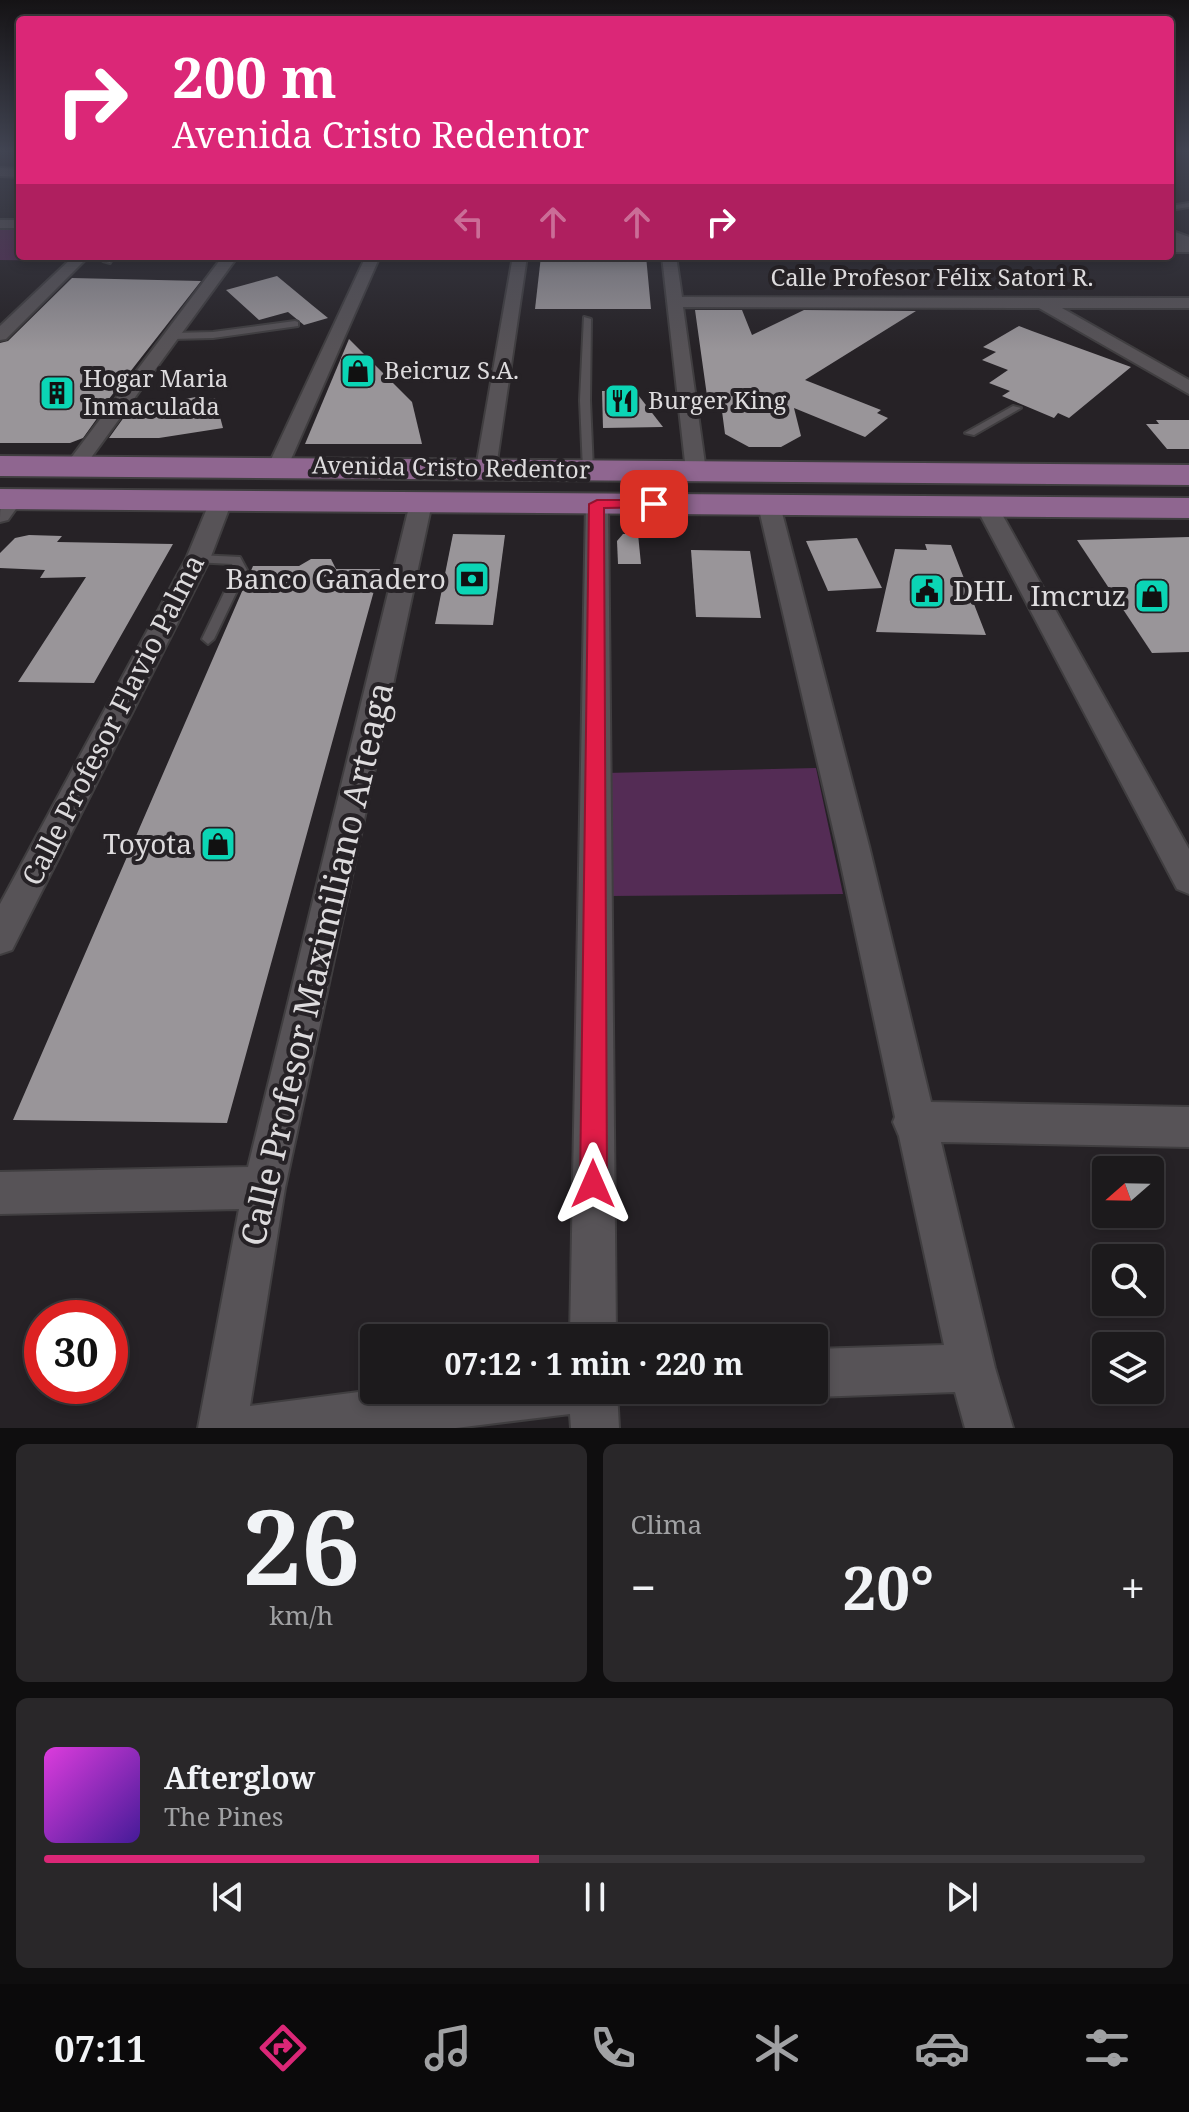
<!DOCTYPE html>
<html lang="es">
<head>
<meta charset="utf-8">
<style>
  body { margin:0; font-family:"Noto Serif",serif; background:#292729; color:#f1f3f6; height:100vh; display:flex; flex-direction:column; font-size:30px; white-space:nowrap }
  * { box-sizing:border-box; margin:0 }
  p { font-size:26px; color:#a0a1a3 }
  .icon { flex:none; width:44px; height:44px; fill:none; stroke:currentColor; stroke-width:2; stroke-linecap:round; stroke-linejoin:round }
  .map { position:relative; height:1428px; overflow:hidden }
  .panel { display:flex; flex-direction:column; gap:16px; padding:16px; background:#0f0e0f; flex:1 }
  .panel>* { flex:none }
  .banner { position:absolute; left:16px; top:16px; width:1158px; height:244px; border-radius:8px; box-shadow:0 4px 12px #0003,0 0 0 2px #3a383b; background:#db2777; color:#fff; overflow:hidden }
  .needle { width:52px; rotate:250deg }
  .tools { position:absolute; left:1092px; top:1156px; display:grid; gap:16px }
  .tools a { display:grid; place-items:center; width:72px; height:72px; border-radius:8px; background:#1c1a1c; box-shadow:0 4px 12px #0003,0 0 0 2px #3a383b; font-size:40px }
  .speed { position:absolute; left:24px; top:1300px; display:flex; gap:16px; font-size:40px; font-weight:700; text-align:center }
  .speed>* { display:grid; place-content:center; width:104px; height:104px; border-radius:50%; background:#1c1a1c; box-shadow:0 4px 12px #0003,0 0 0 2px #3a383b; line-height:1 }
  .speed .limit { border:12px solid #d22; background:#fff; color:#111 }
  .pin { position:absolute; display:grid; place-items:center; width:68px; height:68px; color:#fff; margin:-34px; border-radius:16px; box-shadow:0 4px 12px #0006 }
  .me { position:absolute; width:88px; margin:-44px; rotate:0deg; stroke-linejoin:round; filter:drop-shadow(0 0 6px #0008) }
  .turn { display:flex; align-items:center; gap:28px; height:168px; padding:0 24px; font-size:36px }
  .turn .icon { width:104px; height:104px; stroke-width:2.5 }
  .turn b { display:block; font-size:56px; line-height:68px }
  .lanes { display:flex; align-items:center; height:76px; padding:0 24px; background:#0003; justify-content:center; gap:40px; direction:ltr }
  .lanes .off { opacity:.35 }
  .big { font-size:60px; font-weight:700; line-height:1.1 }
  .panel .tile { flex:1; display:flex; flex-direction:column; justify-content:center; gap:12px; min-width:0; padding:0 28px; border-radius:12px; background:#292729 }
  .panel .dial { align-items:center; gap:0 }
  .dial b { font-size:104px; line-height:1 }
  .song { display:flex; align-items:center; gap:24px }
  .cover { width:96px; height:96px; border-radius:12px; background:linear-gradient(135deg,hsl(300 70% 55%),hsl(260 70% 35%)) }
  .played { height:8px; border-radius:4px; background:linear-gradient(90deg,#db2777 45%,#3a383b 45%) }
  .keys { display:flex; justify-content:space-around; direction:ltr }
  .heat { display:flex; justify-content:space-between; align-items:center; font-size:44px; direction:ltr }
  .panel .tiles { flex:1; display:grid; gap:16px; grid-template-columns:1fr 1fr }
  .tile:last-child { grid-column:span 2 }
  .trip { position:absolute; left:360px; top:1324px; width:468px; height:80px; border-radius:8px; background:#1c1a1c; box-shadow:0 4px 12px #0003,0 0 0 2px #3a383b; font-weight:700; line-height:80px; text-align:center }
  .dock { display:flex; height:128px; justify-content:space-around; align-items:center; background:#0b0a0b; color:#a0a1a3 }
  .dock .icon { width:56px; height:56px }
  .dock .active { color:#db2777 }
  .dock b { font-size:36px; color:#f1f3f6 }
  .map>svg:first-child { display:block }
</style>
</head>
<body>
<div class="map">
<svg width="1189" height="1428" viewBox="0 0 1189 1428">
  <rect width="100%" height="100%" fill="#262226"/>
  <g fill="#542c55">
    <polygon points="0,227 20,228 20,256 74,256 69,261 0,260"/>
    <polygon points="816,768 843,894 609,896 606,773"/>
  </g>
  <g fill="#999599">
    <polygon points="541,256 646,256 651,309 535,309"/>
    <polygon points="277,276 312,305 328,318 304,325 288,312 259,320 226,290"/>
    <polygon points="72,278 201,281 94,418 98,417 83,438 70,443 0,443 0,343 8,341"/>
    <polygon points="695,310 742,310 752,335 804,310 916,311 805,380 881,410 877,413 888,418 865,437 794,408 801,436 781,447 749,447 725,434 720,396 707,396"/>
    <polygon points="1019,326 1032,331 1131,367 1069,418 1058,413 1054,418 1002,396 1010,391 989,383 1008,370 982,360 996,352 983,347"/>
    <polygon points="349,339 412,402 422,444 305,444"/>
    <polygon points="602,391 635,391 663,427 603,428"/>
    <polygon points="201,396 202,400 215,398 223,428 159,438 109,438 127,413 160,413 159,404"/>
    <polygon points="1156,420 1189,420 1189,449 1167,449 1146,424 1159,424"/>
    <polygon points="453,534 505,535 493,625 435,624"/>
    <polygon points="623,534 638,534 641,564 618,564 617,541"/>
    <polygon points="29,535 62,536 57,542 173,544 94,683 18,682 86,577 40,578 45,570 0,568 0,553 15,538"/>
    <polygon points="1189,537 1189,652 1152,653 1077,540"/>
    <polygon points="857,538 882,588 828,591 806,541"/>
    <polygon points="925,544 951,545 986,635 876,632 895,549 927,550"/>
    <polygon points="691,550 750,551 761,618 696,617"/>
    <polygon points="311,559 331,559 336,569 380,569 227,1123 13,1120 253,566 299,566"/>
  </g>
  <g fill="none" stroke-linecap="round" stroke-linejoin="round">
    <defs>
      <g id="service">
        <polygon points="1189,203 1189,207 1170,210 1170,206"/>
        <polygon points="106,256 114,256 110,263 103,261"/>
        <polygon points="584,317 591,319 590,400 593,470 588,473 583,470 580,400"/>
        <polygon points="295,321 298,322 298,326 213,338 172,339 168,336 172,333 213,332"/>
        <polygon points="1013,406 1021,408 974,435 965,433"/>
        <polygon points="198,555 240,557 247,570 214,639 208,644 202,639 235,570 232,564 194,562 192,559"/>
      </g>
      <g id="minor">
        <polygon points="0,168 20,169 20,177 0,176"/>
        <rect x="0" y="220" width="20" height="8"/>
        <rect x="1170" y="244" width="19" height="8"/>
        <polygon points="74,256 89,256 6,339 0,340 0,326"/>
        <polygon points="223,256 238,256 82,470 68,470 65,466 68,462"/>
        <polygon points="366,256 380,256 288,466 278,472 271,470 268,466"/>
        <polygon points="513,256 527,256 496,468 486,474 476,468"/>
        <polygon points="662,256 676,256 682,297 1189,298 1189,308 1062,308 1189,380 1189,394 1039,308 683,307 706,471 696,477 689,475 686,471"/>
        <path d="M12 492 23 499 8 520 0 522C0 508 0 496 12 492Z"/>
        <polygon points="221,494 232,501 210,559 12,950 0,954 0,904 186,559 210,501"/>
        <polygon points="421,496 432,503 285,1188 250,1406 374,1390 617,1390 619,1428 571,1428 570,1414 456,1428 198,1428 239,1209 0,1214 0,1172 248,1167 410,503"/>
        <polygon points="597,497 608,504 616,1338 570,1338 586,504"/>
        <polygon points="769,498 780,505 869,846 931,1102 1189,1107 1189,1147 941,1142 995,1368 1013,1428 965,1428 955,1392 814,1397 798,1390 814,1390 814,1349 944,1345 899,1136 893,1122 895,1117 837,846 758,505"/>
        <polygon points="987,500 998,507 1189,849 1189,894 1177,889 976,507"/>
      </g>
      <polygon id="tertiary" points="1170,230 1189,237 1189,250 1170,242"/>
      <g id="primary">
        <polygon points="0,456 1189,465 1189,485 0,476"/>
        <polygon points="0,489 1189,498 1189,518 0,509"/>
      </g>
    </defs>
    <use href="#service" stroke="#403e40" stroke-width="4"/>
    <use href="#minor" stroke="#403e40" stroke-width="4"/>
    <use href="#tertiary" stroke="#403e40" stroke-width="4"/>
    <use href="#primary" stroke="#403e40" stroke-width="4"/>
    <use href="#service" fill="#575357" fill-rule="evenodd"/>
    <use href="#minor" fill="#575357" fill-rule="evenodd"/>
    <use href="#tertiary" fill="#575357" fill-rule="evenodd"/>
    <use href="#primary" fill="#8f6690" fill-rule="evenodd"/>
  </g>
  <linearGradient id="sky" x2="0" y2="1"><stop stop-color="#151315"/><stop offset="0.43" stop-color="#414452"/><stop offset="1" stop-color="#414452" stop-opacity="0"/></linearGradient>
  <rect width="1189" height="351" fill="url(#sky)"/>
  <polygon fill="#e11d48" stroke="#92132f" stroke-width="2" points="654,500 661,504 659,507 604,508 607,1184 603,1193 593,1197 584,1193 580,1184 589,504 597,500"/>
  <defs>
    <symbol id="shop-square" viewBox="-11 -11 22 22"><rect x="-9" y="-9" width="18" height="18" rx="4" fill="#0bd5b5" stroke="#262226"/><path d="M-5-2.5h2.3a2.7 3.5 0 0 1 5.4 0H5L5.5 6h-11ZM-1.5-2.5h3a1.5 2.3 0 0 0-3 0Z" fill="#111"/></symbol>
    <symbol id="building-square" viewBox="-11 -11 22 22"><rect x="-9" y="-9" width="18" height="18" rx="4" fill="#0bd5b5" stroke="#262226"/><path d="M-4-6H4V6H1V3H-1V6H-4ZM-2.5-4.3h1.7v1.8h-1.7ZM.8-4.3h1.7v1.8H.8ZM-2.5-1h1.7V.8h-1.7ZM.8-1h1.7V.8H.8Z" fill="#111"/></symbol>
    <symbol id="restaurant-square" viewBox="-11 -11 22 22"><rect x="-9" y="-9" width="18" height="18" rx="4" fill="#0bd5b5" stroke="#262226"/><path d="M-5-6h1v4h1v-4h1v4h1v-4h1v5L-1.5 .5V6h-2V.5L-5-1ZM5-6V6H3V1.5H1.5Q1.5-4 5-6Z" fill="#111"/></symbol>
    <symbol id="bank-square" viewBox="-11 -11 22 22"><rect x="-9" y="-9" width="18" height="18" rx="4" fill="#0bd5b5" stroke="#262226"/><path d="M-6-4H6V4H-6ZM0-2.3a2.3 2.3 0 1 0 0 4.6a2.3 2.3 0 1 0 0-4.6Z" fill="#111"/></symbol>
    <symbol id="civic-square" viewBox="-11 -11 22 22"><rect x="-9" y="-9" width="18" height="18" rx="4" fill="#0bd5b5" stroke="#262226"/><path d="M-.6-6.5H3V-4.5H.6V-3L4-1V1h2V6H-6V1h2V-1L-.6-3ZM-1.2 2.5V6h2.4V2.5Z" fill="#111"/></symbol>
  </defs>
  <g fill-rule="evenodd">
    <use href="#shop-square" x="338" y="351" width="40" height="40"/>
    <use href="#building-square" x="37" y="373" width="40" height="40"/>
    <use href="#restaurant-square" x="602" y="381" width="40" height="40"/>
    <use href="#bank-square" x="452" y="559" width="40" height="40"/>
    <use href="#civic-square" x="907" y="571" width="40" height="40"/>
    <use href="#shop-square" x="1132" y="576" width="40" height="40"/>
    <use href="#shop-square" x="198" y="824" width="40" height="40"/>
  </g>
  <g text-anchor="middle" stroke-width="8" stroke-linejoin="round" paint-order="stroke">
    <g font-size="24" fill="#dddbdd" stroke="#262226">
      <text x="932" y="286">Calle Profesor Félix Satori R.</text>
      <text transform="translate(451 468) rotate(1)" y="8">Avenida Cristo Redentor</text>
    </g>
    <g font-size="24" fill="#dddbdd" stroke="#262226" text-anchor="start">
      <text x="384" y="379">Beicruz S.A.</text>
      <text x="83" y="387">Hogar Maria<tspan x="83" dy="28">Inmaculada</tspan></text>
      <text x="648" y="409">Burger King</text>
    </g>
    <g font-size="28" fill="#dddbdd" stroke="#262226" text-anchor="end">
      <text x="446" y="589">Banco Ganadero</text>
      <text x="953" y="601" text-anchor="start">DHL</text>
      <text x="1126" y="606">Imcruz</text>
      <text x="192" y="854">Toyota</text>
    </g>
    <g font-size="28" fill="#dddbdd" stroke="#262226">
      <text transform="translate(113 720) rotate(-63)" y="10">Calle Profesor Flavio Palma</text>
    </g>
    <g font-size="34" fill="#dddbdd" stroke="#262226">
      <text transform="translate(317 964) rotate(-77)" y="12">Calle Profesor Maximiliano Arteaga</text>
    </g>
  </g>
</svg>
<div class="tools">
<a><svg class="needle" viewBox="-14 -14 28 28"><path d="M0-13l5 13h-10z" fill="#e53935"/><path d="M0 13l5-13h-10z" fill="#a0a1a3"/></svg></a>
<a><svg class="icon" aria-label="search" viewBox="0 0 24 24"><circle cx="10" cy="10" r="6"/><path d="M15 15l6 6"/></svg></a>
<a><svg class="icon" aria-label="layers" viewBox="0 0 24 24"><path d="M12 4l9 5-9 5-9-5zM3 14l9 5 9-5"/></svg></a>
</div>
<div class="speed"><div class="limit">30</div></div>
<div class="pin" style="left:654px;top:504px;background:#d93025"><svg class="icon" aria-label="arrive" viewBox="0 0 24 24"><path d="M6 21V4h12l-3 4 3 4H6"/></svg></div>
<svg class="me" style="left:593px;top:1184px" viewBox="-20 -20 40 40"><path d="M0-17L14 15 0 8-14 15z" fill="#e11d48" stroke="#fff" stroke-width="4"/></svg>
<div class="trip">07:12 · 1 min · 220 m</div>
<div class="banner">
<div class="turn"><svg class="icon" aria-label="right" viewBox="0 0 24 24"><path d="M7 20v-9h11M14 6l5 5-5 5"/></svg><div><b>200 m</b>Avenida Cristo Redentor</div></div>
<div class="lanes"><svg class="icon off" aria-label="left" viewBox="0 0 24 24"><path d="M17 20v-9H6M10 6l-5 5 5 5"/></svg><svg class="icon off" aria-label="ahead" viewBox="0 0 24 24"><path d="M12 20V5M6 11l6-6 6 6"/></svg><svg class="icon off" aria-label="ahead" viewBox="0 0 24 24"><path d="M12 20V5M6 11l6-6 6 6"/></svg><svg class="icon" aria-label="right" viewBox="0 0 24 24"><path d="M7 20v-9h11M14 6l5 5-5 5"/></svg></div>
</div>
</div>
<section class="panel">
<div class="tiles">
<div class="tile dial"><b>26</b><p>km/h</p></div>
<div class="tile"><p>Clima</p>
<div class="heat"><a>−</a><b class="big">20°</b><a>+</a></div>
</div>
<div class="tile">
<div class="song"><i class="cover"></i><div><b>Afterglow</b><p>The Pines</p></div></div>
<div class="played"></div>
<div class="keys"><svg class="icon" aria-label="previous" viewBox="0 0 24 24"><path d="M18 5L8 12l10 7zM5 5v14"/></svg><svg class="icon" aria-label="pause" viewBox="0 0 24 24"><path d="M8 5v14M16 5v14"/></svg><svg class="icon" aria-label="next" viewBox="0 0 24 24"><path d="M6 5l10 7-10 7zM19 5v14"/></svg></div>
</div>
</div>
</section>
<nav class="dock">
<b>07:11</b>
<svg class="icon active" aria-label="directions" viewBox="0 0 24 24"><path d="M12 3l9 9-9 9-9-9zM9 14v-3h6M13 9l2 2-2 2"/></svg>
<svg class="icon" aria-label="music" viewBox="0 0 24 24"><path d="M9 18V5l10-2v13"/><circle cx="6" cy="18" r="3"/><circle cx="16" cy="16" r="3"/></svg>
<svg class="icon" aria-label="phone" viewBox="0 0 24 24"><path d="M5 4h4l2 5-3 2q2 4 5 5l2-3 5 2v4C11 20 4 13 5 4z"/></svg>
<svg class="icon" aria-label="climate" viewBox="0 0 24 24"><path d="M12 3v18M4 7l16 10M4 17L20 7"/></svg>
<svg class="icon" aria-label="car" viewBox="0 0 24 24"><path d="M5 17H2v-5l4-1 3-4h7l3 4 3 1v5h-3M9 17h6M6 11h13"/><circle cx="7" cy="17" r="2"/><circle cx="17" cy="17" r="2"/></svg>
<svg class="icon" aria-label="filters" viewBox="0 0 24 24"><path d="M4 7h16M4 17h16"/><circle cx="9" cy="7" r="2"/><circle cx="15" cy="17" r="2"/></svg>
</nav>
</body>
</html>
